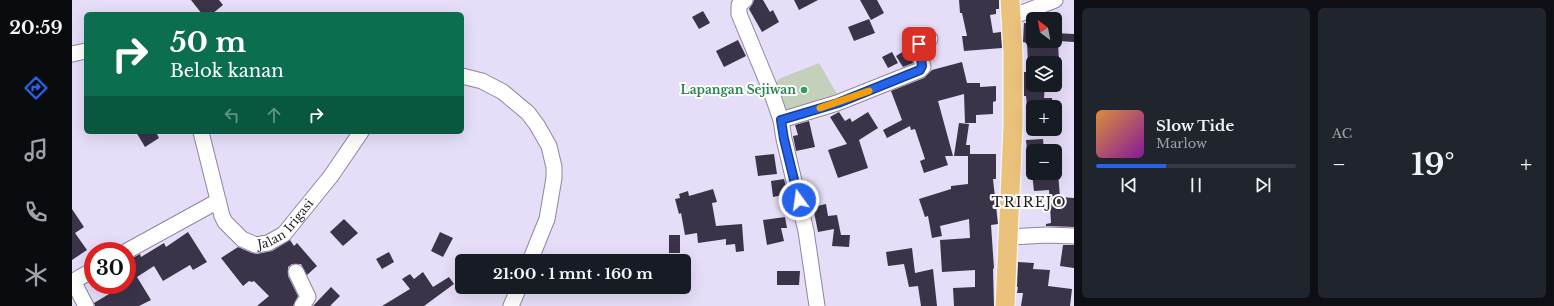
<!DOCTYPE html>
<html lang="id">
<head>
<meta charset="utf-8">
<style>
  body { margin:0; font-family:"Libre Baskerville",serif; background:#20242c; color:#f1f3f6; height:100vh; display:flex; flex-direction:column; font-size:15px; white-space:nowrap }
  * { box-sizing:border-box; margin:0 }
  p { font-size:13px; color:#9ea1a6 }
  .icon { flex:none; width:22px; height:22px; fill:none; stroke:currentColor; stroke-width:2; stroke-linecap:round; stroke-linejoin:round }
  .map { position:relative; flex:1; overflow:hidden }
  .sheet { display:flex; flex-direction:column; gap:8px; padding:8px; background:#0d0f14; width:480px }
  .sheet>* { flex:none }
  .guide { position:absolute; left:12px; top:12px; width:380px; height:122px; border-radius:6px; box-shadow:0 4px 16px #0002; background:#0b6e4f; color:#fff; overflow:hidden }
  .needle { width:26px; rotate:328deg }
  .fabs { position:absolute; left:954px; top:12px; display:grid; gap:8px }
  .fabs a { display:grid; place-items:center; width:36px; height:36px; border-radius:6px; background:#171b24; box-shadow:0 4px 16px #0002; font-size:20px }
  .speed { position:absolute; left:12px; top:242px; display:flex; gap:8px; font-size:20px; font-weight:700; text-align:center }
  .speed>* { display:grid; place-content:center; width:52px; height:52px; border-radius:50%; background:#171b24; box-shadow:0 4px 16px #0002; line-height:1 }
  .speed .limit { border:6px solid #d22; background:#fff; color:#111 }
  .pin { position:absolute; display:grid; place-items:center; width:34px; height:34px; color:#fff; margin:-17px; border-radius:8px; box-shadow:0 2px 6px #0006 }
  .me { position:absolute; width:44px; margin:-22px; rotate:346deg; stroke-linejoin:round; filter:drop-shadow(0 0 3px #0008) }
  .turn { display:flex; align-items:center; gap:14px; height:84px; padding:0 20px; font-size:18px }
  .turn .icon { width:52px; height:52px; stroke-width:2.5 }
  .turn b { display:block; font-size:28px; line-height:34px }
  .lanes { display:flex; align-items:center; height:38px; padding:0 20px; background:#0003; justify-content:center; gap:20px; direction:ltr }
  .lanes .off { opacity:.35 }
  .big { font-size:30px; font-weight:800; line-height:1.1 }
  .sheet .card { flex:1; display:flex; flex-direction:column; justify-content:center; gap:6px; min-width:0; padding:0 14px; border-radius:6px; background:#20242c }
  .song { display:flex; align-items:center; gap:12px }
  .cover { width:48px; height:48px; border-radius:6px; background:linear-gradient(135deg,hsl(30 70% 55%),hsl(290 70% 35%)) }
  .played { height:4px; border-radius:2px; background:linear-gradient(90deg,#2563eb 35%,#363941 35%) }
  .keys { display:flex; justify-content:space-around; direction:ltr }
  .heat { display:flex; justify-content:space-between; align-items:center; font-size:22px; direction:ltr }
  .sheet .tiles { flex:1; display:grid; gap:8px; grid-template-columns:repeat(2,1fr) }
  .trip { position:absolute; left:383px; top:254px; width:236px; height:40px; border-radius:6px; background:#171b24; box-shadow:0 4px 16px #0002; font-weight:800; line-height:40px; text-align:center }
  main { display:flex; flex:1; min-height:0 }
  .tabs { display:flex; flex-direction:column; width:72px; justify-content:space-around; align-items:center; background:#090b0e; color:#9ea1a6 }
  .tabs .icon { width:28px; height:28px }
  .tabs .selected { color:#2563eb }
  .tabs b { font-size:18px; color:#f1f3f6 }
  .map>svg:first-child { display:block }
</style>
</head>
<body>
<main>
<nav class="tabs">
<b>20:59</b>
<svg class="icon selected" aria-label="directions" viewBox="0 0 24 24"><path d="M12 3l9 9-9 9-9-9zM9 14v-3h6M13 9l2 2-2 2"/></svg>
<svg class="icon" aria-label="music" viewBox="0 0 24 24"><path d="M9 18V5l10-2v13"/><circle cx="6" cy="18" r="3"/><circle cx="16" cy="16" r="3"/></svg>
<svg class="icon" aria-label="phone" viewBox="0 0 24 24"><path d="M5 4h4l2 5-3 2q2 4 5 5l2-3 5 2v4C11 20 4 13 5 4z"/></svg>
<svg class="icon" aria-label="climate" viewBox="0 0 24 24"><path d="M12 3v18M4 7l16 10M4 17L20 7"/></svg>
</nav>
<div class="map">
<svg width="1002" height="306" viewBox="0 0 1002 306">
  <rect width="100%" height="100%" fill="#e6ddf8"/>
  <polygon fill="#c4d0bb" points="747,63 765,94 711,115 699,86 709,78"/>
  <g fill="#3b3449">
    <polygon points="119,0 147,0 151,5 140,14 130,14"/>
    <polygon points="682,0 691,0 698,12 701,10 707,22 690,32 677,9 681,3"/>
    <polygon points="722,0 746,0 727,10"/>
    <polygon points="788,0 805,0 812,13 799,20"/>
    <polygon points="887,0 927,0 927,9 924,9 924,14 918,15 921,33 929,32 930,48 892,51 890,36 895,36 890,13 888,13"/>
    <polygon points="631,11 638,23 627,29 620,17"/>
    <polygon points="797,19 803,33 782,41 776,27"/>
    <polygon points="952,23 961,24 961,41 985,41 983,41 983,33 1002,34 1002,42 986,41 987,63 956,63 955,43 951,42"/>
    <polygon points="666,40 674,56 652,67 644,51"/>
    <polygon points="837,48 841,63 831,67 824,56"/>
    <polygon points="820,52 826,63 816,68 810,57"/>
    <polygon points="890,62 895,83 908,83 908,87 924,86 924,101 921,102 921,114 904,115 904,123 893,123 892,94 866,101 881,156 873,156 876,165 852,173 848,161 853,159 843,129 839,130 838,126 815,138 811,130 830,120 819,91 852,78 860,70"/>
    <polygon points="952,72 961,72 961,85 973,85 972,98 980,98 981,107 955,107 954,96 952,96"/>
    <polygon points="767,112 773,121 778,118 780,122 796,112 806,128 787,140 796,168 766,178 756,150 775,144 758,117"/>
    <polygon points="737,121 743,147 724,151 721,136 726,135 723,125"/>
    <polygon points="887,123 897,124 894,145 898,145 898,154 924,154 924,179 921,179 926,224 919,225 922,268 921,269 922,306 882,306 881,288 903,287 903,270 870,272 868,240 898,238 897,219 868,226 870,236 860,238 856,216 853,217 847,199 879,189 879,186 896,184 896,156 882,156"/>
    <polygon points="64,132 84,132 87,138 73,147"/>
    <polygon points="971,139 972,151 955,151 954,140"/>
    <polygon points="702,154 705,174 686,176 683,156"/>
    <polygon points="960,173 986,173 988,197 1002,198 1002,227 974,226 974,224 979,223 977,190 962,191"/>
    <polygon points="712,179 716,194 701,197 699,181"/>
    <polygon points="641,189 645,202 640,203 644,226 670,224 672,251 664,252 663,244 654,245 654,239 626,243 625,233 613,235 609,213 607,214 603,199 608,198 607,194 616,191 617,196"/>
    <polygon points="754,204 756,216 765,215 769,235 778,235 777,247 760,246 762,229 746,232 741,207"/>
    <polygon points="0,209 12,227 3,233 15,250 0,260"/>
    <polygon points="713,217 715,228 709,228 712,241 695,245 691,220"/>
    <polygon points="272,219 286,233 271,246 258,232"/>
    <polygon points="116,232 135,262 121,270 118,265 91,281 82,266 65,277 79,300 67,306 23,306 22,303 47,288 45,285 55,285 55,273 61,270 55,261 68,254 69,257 92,243 94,247"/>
    <polygon points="368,232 381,238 371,257 359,251"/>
    <rect x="597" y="235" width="11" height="18"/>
    <polygon points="218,240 222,246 225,243 245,266 235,275 229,264 220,264 216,267 216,276 226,296 221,306 185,306 197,296 182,281 180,282 177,281 171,286 149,258 166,247 180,253 185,254 200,251"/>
    <polygon points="991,245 1002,245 1002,268 988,266"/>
    <polygon points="840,248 843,273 861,269 865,306 849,306 846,286 837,287 832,264 816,266 814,252"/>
    <polygon points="317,252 322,262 310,269 304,259"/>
    <polygon points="946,262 962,263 961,269 978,270 976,286 1000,289 998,306 949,306 951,293 945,293 946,287 945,287"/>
    <polygon points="705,271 728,271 727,285 705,285"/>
    <polygon points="351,272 361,287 377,277 382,284 352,306 310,306 338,289 330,279 338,274 342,279"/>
    <polygon points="259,287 268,296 258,306 241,306"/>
  </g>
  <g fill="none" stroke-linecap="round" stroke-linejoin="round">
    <defs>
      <g id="minor">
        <polyline points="673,0 667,5 667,14 699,91 709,120 712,139 734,231 745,306"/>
        <polyline points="940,17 983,0"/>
        <polyline points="0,54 14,51"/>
        <polyline points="390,76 410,81 431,92 456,113 465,125 477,146 482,167 482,178 475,219 458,261"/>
        <polyline points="709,120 765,103 848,70 851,67 846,46 848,43 858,39"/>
        <path id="s1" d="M129 132 150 216 153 222 170 239 184 245 196 243 212 234 259 176 289 132"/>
        <polyline points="937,237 975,235 1002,236"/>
        <polyline points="55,251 146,201"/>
        <polyline points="224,272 236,297 230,306"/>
        <polyline points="1,281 14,306"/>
        <polyline points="0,282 21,270"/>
        <polyline points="439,306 447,287"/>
      </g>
      <polyline id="major" points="933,306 941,126 941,53 938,0"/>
    </defs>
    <use href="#minor" stroke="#8e859e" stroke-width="17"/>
    <use href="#major" stroke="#fff" stroke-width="21"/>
    <use href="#minor" stroke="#fff" stroke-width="15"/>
    <use href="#major" stroke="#ebc27c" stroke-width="19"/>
  </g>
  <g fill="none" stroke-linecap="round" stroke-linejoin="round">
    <defs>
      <polyline id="route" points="727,200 712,139 709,120 766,103 848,70 850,66 847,44"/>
    </defs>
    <use href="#route" stroke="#184099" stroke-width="10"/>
    <use href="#route" stroke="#2563eb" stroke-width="7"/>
    <polyline stroke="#f59e0b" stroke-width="7" points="748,108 797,91"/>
  </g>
  <circle fill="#2e9e5b" stroke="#fff" stroke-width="1.5" cx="732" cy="90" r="4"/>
  <g text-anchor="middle" stroke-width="4" stroke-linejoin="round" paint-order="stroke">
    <g font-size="12" font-weight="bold" fill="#27864d" stroke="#fff" text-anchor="end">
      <text x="724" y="94">Lapangan Sejiwan</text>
    </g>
    <g font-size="12" fill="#221f29" stroke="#fff">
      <text dy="4" stroke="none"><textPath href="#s1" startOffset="170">Jalan Irigasi</textPath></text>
    </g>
    <g font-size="14" letter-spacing="1" fill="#221f29" stroke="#fff">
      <text x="957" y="207">TRIREJO</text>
    </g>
  </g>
</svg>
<div class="fabs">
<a><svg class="needle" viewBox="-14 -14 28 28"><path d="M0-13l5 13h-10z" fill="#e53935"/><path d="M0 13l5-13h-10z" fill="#9ea1a6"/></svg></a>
<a><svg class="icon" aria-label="layers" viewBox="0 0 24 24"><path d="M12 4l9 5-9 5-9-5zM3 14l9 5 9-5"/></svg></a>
<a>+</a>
<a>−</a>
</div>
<div class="speed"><div class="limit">30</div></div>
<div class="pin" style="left:847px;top:44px;background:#d93025"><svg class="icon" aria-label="arrive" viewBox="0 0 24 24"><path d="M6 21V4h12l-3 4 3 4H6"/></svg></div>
<svg class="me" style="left:727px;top:200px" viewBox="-20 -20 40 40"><circle r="17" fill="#2563eb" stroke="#fff" stroke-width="3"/><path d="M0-11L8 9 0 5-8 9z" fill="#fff"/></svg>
<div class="trip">21:00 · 1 mnt · 160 m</div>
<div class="guide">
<div class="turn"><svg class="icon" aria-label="right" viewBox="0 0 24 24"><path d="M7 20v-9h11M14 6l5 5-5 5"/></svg><div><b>50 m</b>Belok kanan</div></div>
<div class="lanes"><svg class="icon off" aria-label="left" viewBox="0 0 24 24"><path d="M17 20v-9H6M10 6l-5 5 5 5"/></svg><svg class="icon off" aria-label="ahead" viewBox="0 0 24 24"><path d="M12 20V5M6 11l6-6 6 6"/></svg><svg class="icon" aria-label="right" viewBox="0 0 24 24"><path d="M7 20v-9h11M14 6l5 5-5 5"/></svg></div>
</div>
</div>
<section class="sheet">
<div class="tiles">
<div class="card">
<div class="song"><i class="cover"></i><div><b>Slow Tide</b><p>Marlow</p></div></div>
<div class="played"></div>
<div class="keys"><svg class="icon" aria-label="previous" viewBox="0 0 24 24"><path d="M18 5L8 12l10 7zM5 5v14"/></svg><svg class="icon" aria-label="pause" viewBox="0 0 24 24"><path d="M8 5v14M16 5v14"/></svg><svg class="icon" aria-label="next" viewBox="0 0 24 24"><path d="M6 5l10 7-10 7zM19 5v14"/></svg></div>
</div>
<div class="card"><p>AC</p>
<div class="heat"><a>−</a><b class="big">19°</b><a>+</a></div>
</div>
</div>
</section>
</main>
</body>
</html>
